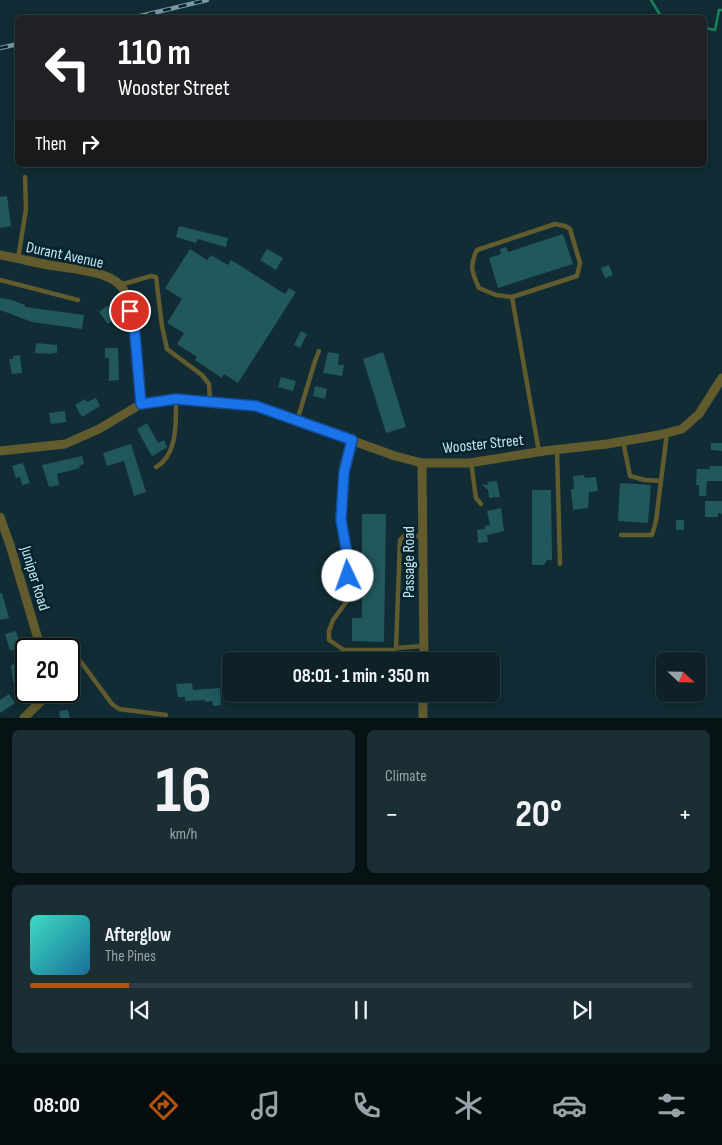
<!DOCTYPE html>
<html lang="en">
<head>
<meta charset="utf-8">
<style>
  body { margin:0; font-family:"Sofia Sans Condensed",sans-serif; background:#1b2e33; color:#f1f3f6; height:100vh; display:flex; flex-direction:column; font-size:19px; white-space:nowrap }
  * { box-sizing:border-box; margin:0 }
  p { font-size:16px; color:#9aa3a7 }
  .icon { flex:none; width:28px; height:28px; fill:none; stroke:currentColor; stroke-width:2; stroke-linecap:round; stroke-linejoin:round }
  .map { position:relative; height:718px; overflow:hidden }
  .panel { display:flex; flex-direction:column; gap:12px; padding:12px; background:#071215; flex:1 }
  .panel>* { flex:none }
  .hud { position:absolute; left:15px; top:15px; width:692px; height:152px; border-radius:8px; box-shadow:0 2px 12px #0003,0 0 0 1px #2d3e44; background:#202124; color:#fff; overflow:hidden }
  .needle { width:32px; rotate:112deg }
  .fabs { position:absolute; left:656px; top:652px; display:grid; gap:10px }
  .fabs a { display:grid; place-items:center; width:50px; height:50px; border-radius:8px; background:#0d2127; box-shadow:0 2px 12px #0003,0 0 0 1px #2d3e44; font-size:25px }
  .speed { position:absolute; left:15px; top:638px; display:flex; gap:10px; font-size:25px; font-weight:700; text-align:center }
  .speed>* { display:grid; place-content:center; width:65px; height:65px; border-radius:50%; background:#0d2127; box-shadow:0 2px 12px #0003,0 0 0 1px #2d3e44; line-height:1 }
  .speed .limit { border:2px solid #111; border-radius:8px; background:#fff; color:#111 }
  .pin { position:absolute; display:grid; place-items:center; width:42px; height:42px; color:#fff; margin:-21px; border:2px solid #fff; border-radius:50%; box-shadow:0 1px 5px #0007 }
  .me { position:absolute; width:55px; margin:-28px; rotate:357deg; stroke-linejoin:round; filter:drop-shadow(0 0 4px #0008) }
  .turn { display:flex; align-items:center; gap:18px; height:105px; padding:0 20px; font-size:22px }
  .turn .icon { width:65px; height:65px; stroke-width:2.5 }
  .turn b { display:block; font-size:35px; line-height:42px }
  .then { display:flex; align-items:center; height:48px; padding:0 20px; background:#0003; gap:10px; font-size:19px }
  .big { font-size:38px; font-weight:700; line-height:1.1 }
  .panel .widget { flex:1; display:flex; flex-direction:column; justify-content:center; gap:8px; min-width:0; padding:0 18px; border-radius:8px; background:#1b2e33 }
  .panel .dial { align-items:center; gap:0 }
  .dial b { font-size:65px; line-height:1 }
  .song { display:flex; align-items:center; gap:15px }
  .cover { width:60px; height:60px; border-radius:8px; background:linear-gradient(135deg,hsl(170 70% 55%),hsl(200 70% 35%)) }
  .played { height:5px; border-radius:2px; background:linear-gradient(90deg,#b45309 15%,#2d3e44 15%) }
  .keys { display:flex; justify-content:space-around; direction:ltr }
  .heat { display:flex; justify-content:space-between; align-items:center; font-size:28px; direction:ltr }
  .panel .tiles { flex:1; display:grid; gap:12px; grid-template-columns:1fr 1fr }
  .widget:last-child { grid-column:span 2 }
  .trip { position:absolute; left:222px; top:652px; width:278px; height:50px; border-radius:8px; background:#0d2127; box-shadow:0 2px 12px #0003,0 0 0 1px #2d3e44; font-weight:700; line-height:50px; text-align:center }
  .dock { display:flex; height:80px; justify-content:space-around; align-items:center; background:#050d10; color:#9aa3a7 }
  .dock .icon { width:35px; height:35px }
  .dock .on { color:#b45309 }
  .dock b { font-size:22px; color:#f1f3f6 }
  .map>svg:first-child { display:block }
</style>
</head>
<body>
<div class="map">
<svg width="722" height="718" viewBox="0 0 722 718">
  <rect width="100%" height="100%" fill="#112c34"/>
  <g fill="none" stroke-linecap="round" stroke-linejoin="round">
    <g stroke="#17855b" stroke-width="2.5">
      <polyline points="651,0 662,18"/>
      <polyline points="705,28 715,30 719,10 722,10"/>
    </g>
  </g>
  <g fill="#21585c">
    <polygon points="7,196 11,226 0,228 0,197"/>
    <polygon points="179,226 228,238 226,247 198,239 196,243 176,237"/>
    <polygon points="563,234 573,264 498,288 489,258 501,254 500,249 506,247 508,252"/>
    <polygon points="190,249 207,260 211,255 228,265 231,260 285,294 289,288 296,292 238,383 224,374 222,378 195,360 197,357 177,344 184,333 167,323 182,299 165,288"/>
    <polygon points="267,249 283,258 276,270 260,260"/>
    <polygon points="609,265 613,275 605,278 601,268"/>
    <polygon points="0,298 12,300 25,305 25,307 84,315 82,329 32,322 0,310"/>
    <polygon points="107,306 116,318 108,324 99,312"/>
    <polygon points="301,331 307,334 300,348 294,345"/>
    <polygon points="36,343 57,345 57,353 52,353 52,354 35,353"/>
    <polygon points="105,348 118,348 119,380 109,381 109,358 105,358"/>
    <polygon points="328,352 339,354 338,365 344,365 342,376 323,373"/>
    <polygon points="383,352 406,427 386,433 363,359"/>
    <polygon points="20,355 22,373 12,374 9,359 13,359 13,356"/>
    <polygon points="281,377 296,381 293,391 278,387"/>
    <polygon points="315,386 327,389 325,399 313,396"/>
    <polygon points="96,398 100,406 82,417 75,405 85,399 87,402"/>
    <polygon points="65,411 66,422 51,424 49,413"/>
    <polygon points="147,423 158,443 164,440 167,447 153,456 151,455 137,429"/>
    <polygon points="711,443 722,443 722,451 711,450"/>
    <polygon points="131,444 146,492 134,496 124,461 107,466 103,453"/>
    <polygon points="82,456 84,464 79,466 80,468 57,474 59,485 49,487 42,465"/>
    <polygon points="23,463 30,483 22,485 20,477 16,478 12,466"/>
    <polygon points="710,466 722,466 722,481 707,481 706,496 699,496 699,485 696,485 697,469 710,469"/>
    <polygon points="584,475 585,478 596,477 598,491 589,492 588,508 573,510 571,489 574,489 573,476"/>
    <polygon points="497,481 500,497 489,498 488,490 481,484 488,485 487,482"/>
    <polygon points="620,483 651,485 648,523 618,521"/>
    <polygon points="532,490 551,490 552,560 547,560 544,565 532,565"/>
    <polygon points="705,501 722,501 722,514 718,513 718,517 705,517"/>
    <polygon points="501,508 504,531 487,535 488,542 478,543 477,530 485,529 485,526 490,525 487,511"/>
    <polygon points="362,514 386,514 384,642 352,641 352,618 362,618 362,572 360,572 360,565 362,565"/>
    <rect x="676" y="520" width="8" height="10"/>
    <polygon points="0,593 2,593 9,618 0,620"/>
    <polygon points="16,631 21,647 10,651 5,634"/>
    <polygon points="22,663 24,680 13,682 11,665"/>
    <polygon points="192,683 193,690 220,688 221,705 213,706 212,701 205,702 205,700 185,701 185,697 178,697 176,684"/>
    <polygon points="9,694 15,703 0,713 0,700"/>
    <polygon points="68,710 70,718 60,718 59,711"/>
  </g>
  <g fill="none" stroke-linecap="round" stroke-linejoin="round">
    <g stroke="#615b2e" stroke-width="4.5">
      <polyline points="18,259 26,209 25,177"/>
      <polyline points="0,280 78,300"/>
      <polyline points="120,285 151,276 156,277 162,326 167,349 202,375 209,384 210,402"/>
      <path d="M512 297 577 276 580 263 570 229 565 226 555 224 477 250C469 265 472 273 479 288L496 295 512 297 539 452"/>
      <polyline points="297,421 315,361 319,351"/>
      <polyline points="352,440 344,472 341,520 346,548 347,601 333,620 329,631 329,640 344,650 394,650 396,648 400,540 404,536 423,536"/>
      <polyline points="623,441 630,476 645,480 661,481"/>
      <polyline points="557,449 560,564"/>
      <polyline points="471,462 476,498 481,504"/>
      <path d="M156 467C178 455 176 421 176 399"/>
      <polyline points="621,535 652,535 656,521 667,433"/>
      <polyline points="41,648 63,642 67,643 112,704 119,709 166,715"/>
      <polyline points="396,648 424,646"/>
    </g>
    <g stroke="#615b2e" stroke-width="9">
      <path d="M0 255C16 258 33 262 49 265 70 269 103 270 119 284 138 301 138 379 141 404"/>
      <polyline points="0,451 65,444 99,429 141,404 176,399 256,406 395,456 422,463 469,463 544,451 607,444 659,435 682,429 699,414 722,378"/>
      <polyline points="422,463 424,661"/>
      <polyline points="0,517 10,545 41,649"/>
      <polyline points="24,718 41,701 44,691"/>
      <polyline points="423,718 423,694"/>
    </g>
    <defs>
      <g id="rail">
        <polyline points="132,18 207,0"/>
        <polyline points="0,48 18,44"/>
      </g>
    </defs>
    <use href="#rail" stroke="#789aa6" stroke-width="4.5"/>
    <use href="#rail" stroke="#06222a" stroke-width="2.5" stroke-dasharray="8" stroke-linecap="butt"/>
  </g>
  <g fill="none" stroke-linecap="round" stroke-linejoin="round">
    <defs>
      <polyline id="route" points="130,311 134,324 141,404 176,399 256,406 352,440 344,472 341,520 346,548 348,576"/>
    </defs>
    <use href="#route" stroke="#114b97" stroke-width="12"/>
    <use href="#route" stroke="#1a73e8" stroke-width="9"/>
  </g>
  <g text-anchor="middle" stroke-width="5" stroke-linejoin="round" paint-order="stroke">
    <g font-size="16" fill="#c0e7f5" stroke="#06222a">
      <text transform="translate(65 254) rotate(12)" y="6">Durant Avenue</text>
      <text transform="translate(483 443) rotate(-6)" y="6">Wooster Street</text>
      <text transform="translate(408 562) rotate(-90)" y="6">Passage Road</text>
      <text transform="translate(36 578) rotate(73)" y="6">Juniper Road</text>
    </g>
  </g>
</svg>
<div class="fabs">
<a><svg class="needle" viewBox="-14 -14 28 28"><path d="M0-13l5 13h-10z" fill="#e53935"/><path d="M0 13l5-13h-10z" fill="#9aa3a7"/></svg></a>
</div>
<div class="speed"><div class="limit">20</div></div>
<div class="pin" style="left:130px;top:311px;background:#d93025"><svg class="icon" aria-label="arrive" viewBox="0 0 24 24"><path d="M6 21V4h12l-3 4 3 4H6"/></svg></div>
<svg class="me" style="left:348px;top:576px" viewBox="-20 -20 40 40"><circle r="19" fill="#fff"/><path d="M0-13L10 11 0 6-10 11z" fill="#1a73e8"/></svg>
<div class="trip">08:01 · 1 min · 350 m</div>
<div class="hud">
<div class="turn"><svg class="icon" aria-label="left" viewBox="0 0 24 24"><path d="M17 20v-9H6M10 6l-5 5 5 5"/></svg><div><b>110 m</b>Wooster Street</div></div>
<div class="then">Then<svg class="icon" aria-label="right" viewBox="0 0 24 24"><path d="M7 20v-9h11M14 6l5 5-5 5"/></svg></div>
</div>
</div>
<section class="panel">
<div class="tiles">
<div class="widget dial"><b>16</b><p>km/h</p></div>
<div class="widget"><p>Climate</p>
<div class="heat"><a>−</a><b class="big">20°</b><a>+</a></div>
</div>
<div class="widget">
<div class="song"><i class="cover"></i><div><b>Afterglow</b><p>The Pines</p></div></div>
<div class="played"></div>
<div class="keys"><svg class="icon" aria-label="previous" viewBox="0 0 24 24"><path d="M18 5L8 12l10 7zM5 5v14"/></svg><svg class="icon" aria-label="pause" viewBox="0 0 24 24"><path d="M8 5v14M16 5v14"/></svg><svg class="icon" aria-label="next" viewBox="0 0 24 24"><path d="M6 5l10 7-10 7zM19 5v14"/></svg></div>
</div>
</div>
</section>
<nav class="dock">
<b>08:00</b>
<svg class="icon on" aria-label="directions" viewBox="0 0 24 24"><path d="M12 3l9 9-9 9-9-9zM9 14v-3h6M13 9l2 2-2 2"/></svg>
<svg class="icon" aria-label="music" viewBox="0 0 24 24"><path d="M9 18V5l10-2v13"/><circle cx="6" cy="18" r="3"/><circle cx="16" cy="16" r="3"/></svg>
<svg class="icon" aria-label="phone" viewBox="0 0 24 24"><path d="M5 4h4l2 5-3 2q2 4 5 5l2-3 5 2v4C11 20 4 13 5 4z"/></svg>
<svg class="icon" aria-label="climate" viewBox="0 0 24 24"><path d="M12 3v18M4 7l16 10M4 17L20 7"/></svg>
<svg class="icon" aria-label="car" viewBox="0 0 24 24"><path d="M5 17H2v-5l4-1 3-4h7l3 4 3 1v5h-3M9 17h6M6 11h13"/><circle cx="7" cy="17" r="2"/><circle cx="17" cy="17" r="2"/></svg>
<svg class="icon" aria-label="filters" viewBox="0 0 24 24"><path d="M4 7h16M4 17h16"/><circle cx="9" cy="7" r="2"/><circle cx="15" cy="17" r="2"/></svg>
</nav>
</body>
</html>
